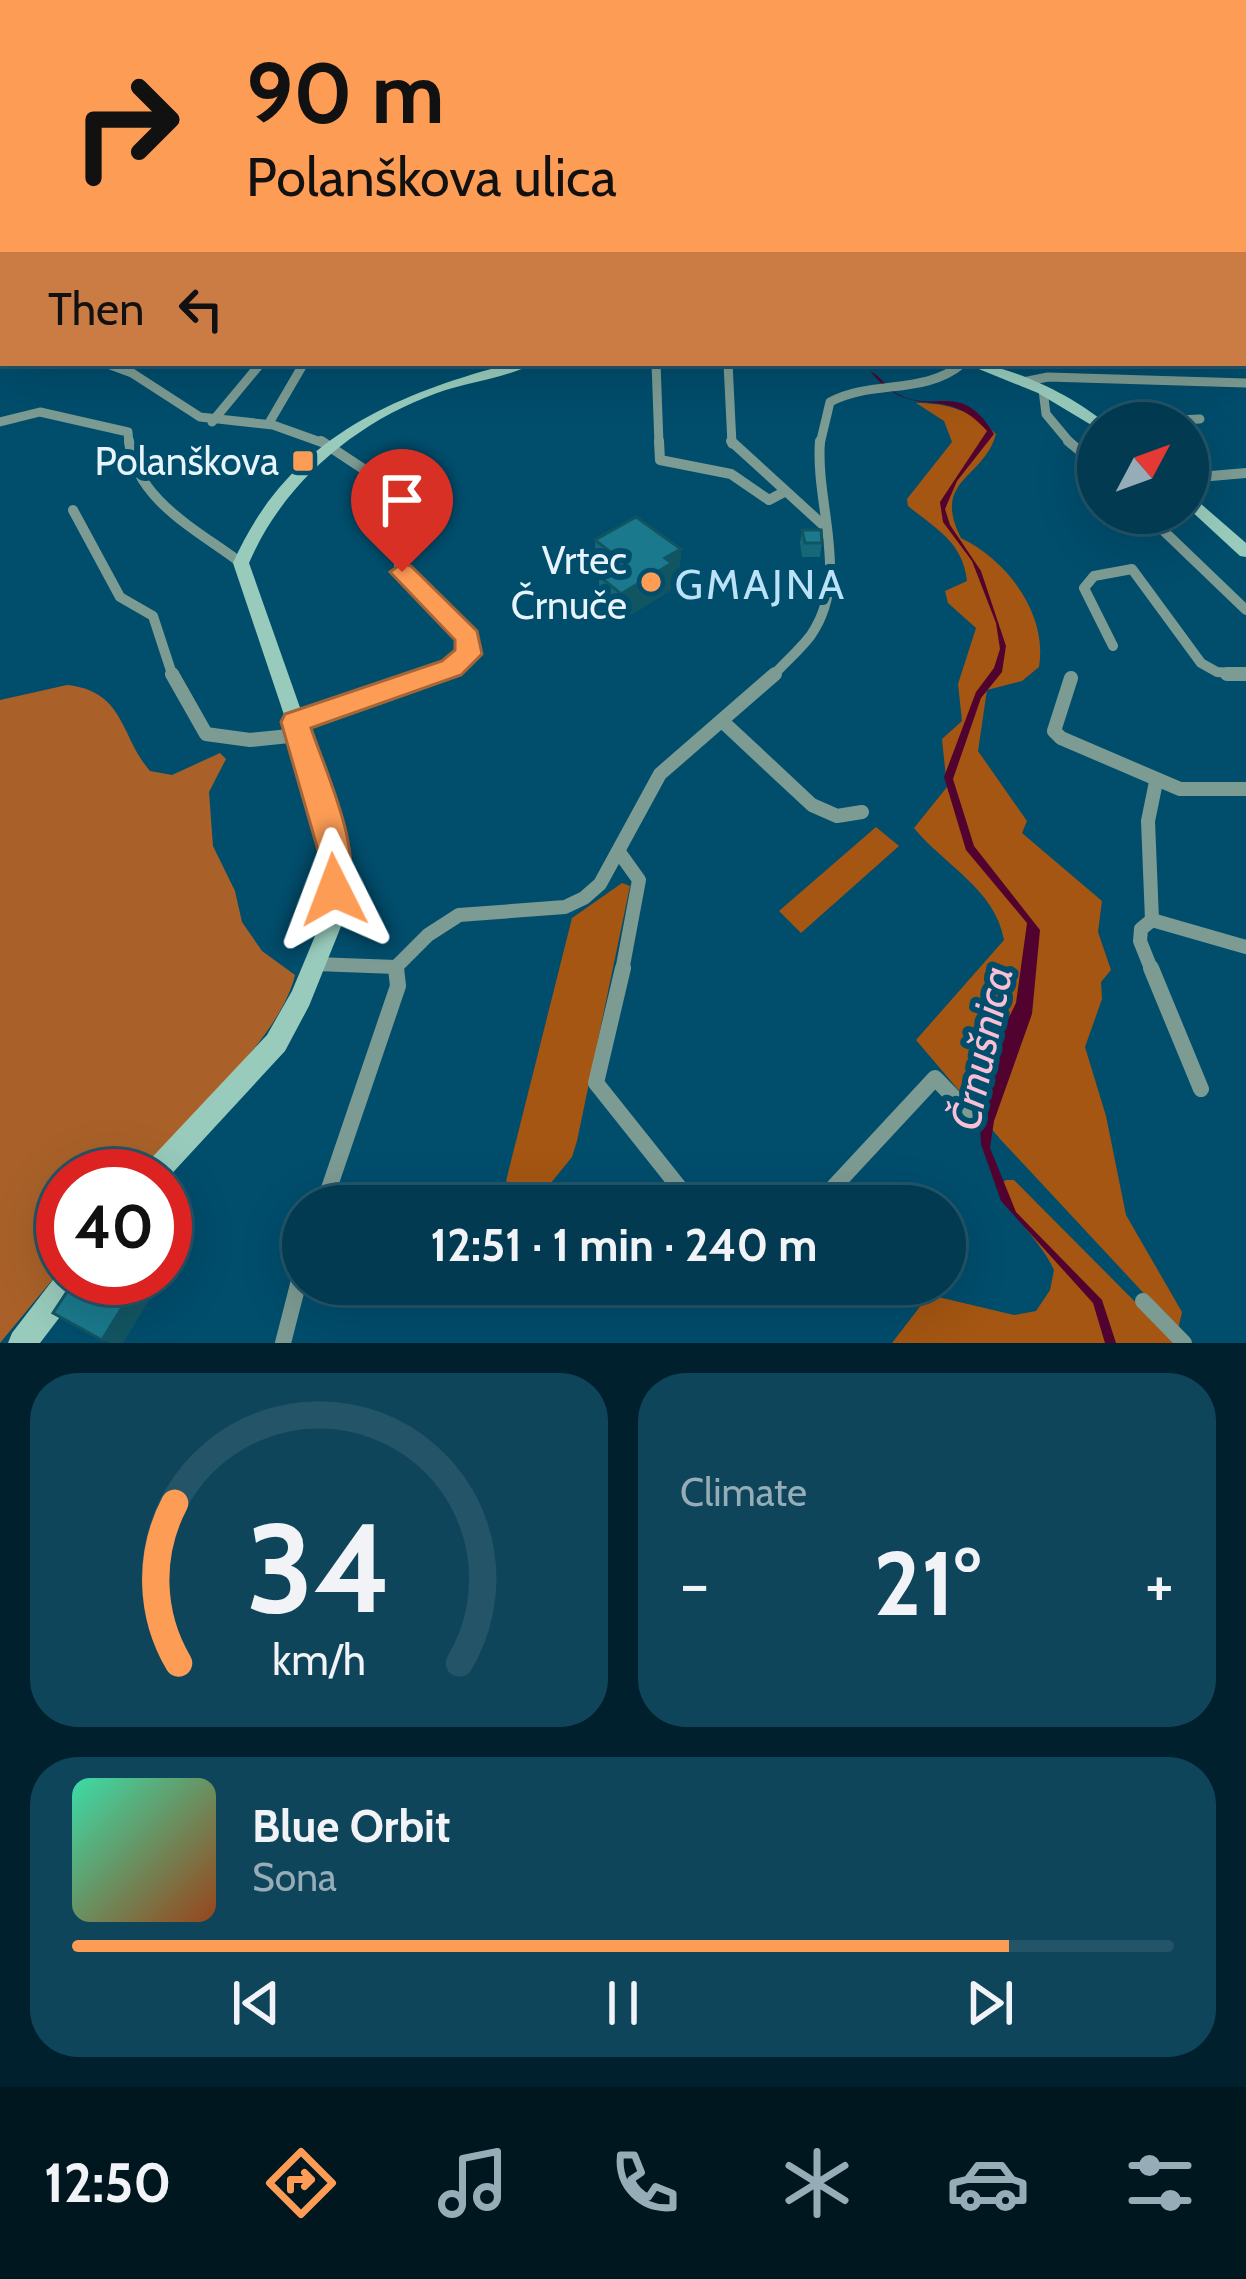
<!DOCTYPE html>
<html lang="en">
<head>
<meta charset="utf-8">
<style>
  body { margin:0; font-family:Cabin,sans-serif; background:#0f455b; color:#f1f3f6; height:100vh; display:flex; flex-direction:column; font-size:45px; white-space:nowrap }
  * { box-sizing:border-box; margin:0 }
  p { font-size:39px; color:#96adb7 }
  .icon { flex:none; width:66px; height:66px; fill:none; stroke:currentColor; stroke-width:2; stroke-linecap:round; stroke-linejoin:round }
  .map { position:relative; height:1343px; overflow:hidden }
  .side { display:flex; flex-direction:column; gap:30px; padding:30px; background:#01202d; flex:1 }
  .side>* { flex:none }
  .hud { position:absolute; left:0px; top:0px; width:1248px; height:366px; box-shadow:0 12px 48px #0002,0 0 0 3px #235468; background:#fd9c55; color:#111; overflow:hidden }
  .needle { width:78px; rotate:49deg }
  .controls { position:absolute; left:1077px; top:402px; display:grid; gap:24px }
  .controls a { display:grid; place-items:center; width:132px; height:132px; border-radius:50%; background:#013a51; box-shadow:0 12px 48px #0002,0 0 0 3px #235468; font-size:60px }
  .speed { position:absolute; left:36px; top:1149px; display:flex; gap:24px; font-size:60px; font-weight:700; text-align:center }
  .speed>* { display:grid; place-content:center; width:156px; height:156px; border-radius:50%; background:#013a51; box-shadow:0 12px 48px #0002,0 0 0 3px #235468; line-height:1 }
  .speed .limit { border:18px solid #d22; background:#fff; color:#111 }
  .pin { position:absolute; display:grid; place-items:center; width:102px; height:102px; color:#fff; margin:-123px -51px; border-radius:50% 50% 50% 0; rotate:-45deg; box-shadow:0 0 12px #0007 }
  .pin .icon { rotate:45deg }
  .me { position:absolute; width:132px; margin:-66px; rotate:357deg; stroke-linejoin:round; filter:drop-shadow(0 0 9px #0008) }
  .turn { display:flex; align-items:center; gap:42px; height:252px; padding:0 48px; font-size:54px }
  .turn .icon { width:156px; height:156px; stroke-width:2.5 }
  .turn b { display:block; font-size:84px; line-height:102px }
  .then { display:flex; align-items:center; height:114px; padding:0 48px; background:#0003; gap:24px; font-size:45px }
  .big { font-size:90px; font-weight:700; line-height:1.1 }
  .side .tile { flex:1; display:flex; flex-direction:column; justify-content:center; gap:18px; min-width:0; padding:0 42px; border-radius:48px; background:#0f455b }
  .side .dial { align-items:center; gap:0 }
  .dial svg { height:312px; overflow:visible; fill:none; stroke:#235468; stroke-width:7; stroke-linecap:round; text-anchor:middle }
  .dial text { fill:#f1f3f6; stroke:none }
  .song { display:flex; align-items:center; gap:36px }
  .cover { width:144px; height:144px; border-radius:18px; background:linear-gradient(135deg,hsl(160 70% 55%),hsl(20 70% 35%)) }
  .played { height:12px; border-radius:6px; background:linear-gradient(90deg,#fd9c55 85%,#235468 85%) }
  .keys { display:flex; justify-content:space-around; direction:ltr }
  .heat { display:flex; justify-content:space-between; align-items:center; font-size:66px; direction:ltr }
  .side .tiles { flex:1; display:grid; gap:30px; grid-template-columns:1fr 1fr }
  .tile:last-child { grid-column:span 2 }
  .trip { position:absolute; left:282px; top:1185px; width:684px; height:120px; border-radius:60px; background:#013a51; box-shadow:0 12px 48px #0002,0 0 0 3px #235468; font-weight:700; line-height:120px; text-align:center }
  .tab-bar { display:flex; height:192px; justify-content:space-around; align-items:center; background:#001720; color:#96adb7 }
  .tab-bar .icon { width:84px; height:84px }
  .tab-bar .on { color:#fd9c55 }
  .tab-bar b { font-size:54px; color:#f1f3f6 }
  .map>svg:first-child { display:block }
</style>
</head>
<body>
<div class="map">
<svg width="1246" height="1343" viewBox="0 0 1246 1343">
  <rect width="100%" height="100%" fill="#014d6c"/>
  <g fill="#a45612">
    <path d="M916 403C949 403 972 411 996 434 984 479 931 479 961 538 1007 560 1048 614 1039 667L1022 681 987 690 978 751 1027 821 1022 833 1102 901 1098 932 1111 970 1101 982 1102 999 1085 1047 1106 1116 1126 1215 1182 1312 1178 1330 1001 1140 916 1040 1004 940C995 889 945 866 914 828L947 787 942 739 962 721 958 684 976 628 948 603 945 591 967 581C963 542 936 529 908 506L907 499 952 442 944 421Z"/>
    <polygon points="876,827 899,846 801,933 779,911"/>
    <polygon points="622,883 630,886 577,1141 572,1157 546,1189 523,1192 506,1181 572,918"/>
    <path d="M1006 1180H1014L1176 1343H892L925 1300 934 1296 1014 1315 1036 1311 1050 1290 1054 1270C1041 1240 1008 1215 999 1185Z"/>
  </g>
  <g fill="#a96129">
    <polygon points="106,0 765,0 104,3"/>
    <path d="M67 685C125 691 120 736 150 771L172 775 220 753 226 759 209 792 213 846 235 891 242 922 262 951 295 975C280 1040 183 1123 137 1176H63V1267L0 1343V700Z"/>
  </g>
  <path fill="#52022e" d="M870 371C881 376 888 390 900 395 935 413 962 380 994 434L957 481 945 509 950 525 981 571 1006 646 1002 672 981 698 953 779 974 846 1040 930 1032 1014 994 1121 990 1148 1016 1212 1102 1300 1116 1343H1105L1093 1303 1001 1201 981 1144 977 1082 1016 1003 1027 923 966 850 944 777 976 692 994 668 1000 649 996 623 972 561 943 522 940 502 987 431C944 381 914 425 870 371Z"/>
  <g fill="none" stroke-linecap="round" stroke-linejoin="round">
    <g stroke="#52022e" stroke-width="3">
      <polyline points="894,0 923,0"/>
      <polyline points="946,0 960,3"/>
    </g>
    <g stroke="#7c9b92" stroke-width="9">
      <polyline points="105,363 132,373 200,417 273,425 326,444"/>
      <polyline points="656,363 659,444"/>
      <polyline points="728,363 732,444"/>
      <polyline points="1023,382 1048,377 1246,383"/>
      <polyline points="1043,390 1046,414 1071,444"/>
      <polyline points="0,422 40,412 128,432 129,444"/>
      <polyline points="212,422 261,363"/>
      <polyline points="269,423 304,363"/>
      <polyline points="1108,423 1200,419"/>
      <path d="M820 444 830 402C873 379 924 396 963 363"/>
    </g>
    <g stroke="#7c9b92" stroke-width="10">
      <path d="M129 441C135 500 199 531 241 563"/>
      <polyline points="321,441 371,474 418,520 420,527 399,565 468,637 468,654 452,668 427,677"/>
      <polyline points="659,441 660,460 731,474 769,500 784,492"/>
      <polyline points="731,441 822,524"/>
      <polyline points="1068,441 1098,466"/>
      <polyline points="1188,478 1246,473"/>
      <polyline points="73,510 120,597 153,616 173,677"/>
      <polyline points="1145,513 1246,610"/>
      <polyline points="1113,646 1084,588 1094,576 1132,569 1201,663 1217,672 1246,674"/>
      <path d="M772 677C784 663 800 650 811 635 851 577 815 506 820 441"/>
    </g>
    <g stroke="#7c9b92" stroke-width="14">
      <polyline points="172,674 206,734 250,740 299,735"/>
      <polyline points="1227,674 1246,674"/>
      <polyline points="1071,678 1054,731 1061,738 1180,789 1246,789"/>
      <polyline points="722,721 812,805 837,816 862,812"/>
      <polyline points="295,722 435,674"/>
      <polyline points="619,852 639,880 622,971"/>
      <polyline points="1152,920 1148,821 1156,782"/>
      <polyline points="315,964 396,967 428,935 459,915 565,907 584,898 600,884 660,774 775,674"/>
      <polyline points="1152,971 1140,941 1141,929 1152,920 1246,947"/>
    </g>
    <g stroke="#7c9b92" stroke-width="16">
      <polyline points="623,968 596,1083 694,1206"/>
      <polyline points="1151,968 1201,1089"/>
      <polyline points="323,1206 398,986 396,968"/>
      <polyline points="816,1206 935,1078 976,1120"/>
      <polyline points="1143,1301 1184,1343"/>
      <polyline points="283,1343 303,1265"/>
    </g>
    <g fill="#98cbbc" fill-rule="evenodd">
      <polygon points="98,0 106,0 96,3"/>
      <rect x="0" y="73" width="3" height="6"/>
      <path d="M513 363H534C507 378 468 382 437 393 356 422 283 483 249 563L333 801 347 857 342 924 309 1006 285 1051 165 1181V1176H139L143 1167 267 1035 292 991 320 924 325 857 313 801 233 563C287 440 391 395 513 363Z"/>
      <path d="M964 363C1007 363 1072 395 1105 423H1098V427L1093 426 1038 393Z"/>
      <polygon points="1188,495 1193,497 1246,543 1246,557 1240,556 1188,508"/>
      <polygon points="62,1268 63,1278 86,1278 82,1288 40,1343 8,1343 12,1333"/>
    </g>
  </g>
  <g fill="#166878">
    <polygon points="802,530 822,543 820,557 802,557 800,543"/>
    <polygon points="595,540 681,549 679,576 671,581 671,590 621,621 599,603 599,576 603,573 596,567"/>
  </g>
  <g fill="#125562">
    <polygon points="681,549 679,576 671,581 671,590 621,621 621,594 665,558"/>
    <polygon points="165,1241 179,1251 165,1275"/>
    <polygon points="140,1278 163,1278 123,1343 110,1343 102,1340"/>
  </g>
  <g fill="#1a798c" stroke="#125562" stroke-width="3">
    <polygon points="636,517 681,549 665,558 672,563 621,594 599,576 622,561 595,540"/>
    <polygon points="802,530 821,530 822,543 805,543"/>
    <polygon points="76,1278 140,1278 102,1340 53,1313"/>
  </g>
  <path fill="#fd9c55" stroke="#a46537" stroke-width="3" d="M402 563 411 566 477 631 482 654 461 675 311 728C326 773 366 856 345 901L334 905 322 901 317 890 320 857 281 722 285 714 442 661 455 650V640L390 572Z"/>
  <g fill="#fd9c55" stroke="#014d6c" stroke-width="4.5">
    <rect x="291" y="449" width="24" height="24" rx="6"/>
    <circle cx="651" cy="582" r="12"/>
  </g>
  <g text-anchor="middle" stroke-width="12" stroke-linejoin="round" paint-order="stroke">
    <g font-size="39" fill="#e8f4fc" stroke="#014d6c" text-anchor="end">
      <text x="279" y="475">Polanškova</text>
      <text x="627" y="574">Vrtec<tspan x="627" dy="45">Črnuče</tspan></text>
    </g>
    <g font-size="42" letter-spacing="3" fill="#bce2f8" stroke="#014d6c">
      <text x="761" y="599">GMAJNA</text>
    </g>
    <g font-size="42" font-style="italic" fill="#f9c0d5" stroke="#014d6c">
      <text transform="translate(981 1048) rotate(-78)" y="15">Črnušnica</text>
    </g>
  </g>
</svg>
<div class="controls">
<a><svg class="needle" viewBox="-14 -14 28 28"><path d="M0-13l5 13h-10z" fill="#e53935"/><path d="M0 13l5-13h-10z" fill="#96adb7"/></svg></a>
</div>
<div class="speed"><div class="limit">40</div></div>
<div class="pin" style="left:402px;top:572px;background:#d93025"><svg class="icon" aria-label="arrive" viewBox="0 0 24 24"><path d="M6 21V4h12l-3 4 3 4H6"/></svg></div>
<svg class="me" style="left:334px;top:890px" viewBox="-20 -20 40 40"><path d="M0-17L14 15 0 8-14 15z" fill="#fd9c55" stroke="#fff" stroke-width="4"/></svg>
<div class="trip">12:51 · 1 min · 240 m</div>
<div class="hud">
<div class="turn"><svg class="icon" aria-label="right" viewBox="0 0 24 24"><path d="M7 20v-9h11M14 6l5 5-5 5"/></svg><div><b>90 m</b>Polanškova ulica</div></div>
<div class="then">Then<svg class="icon" aria-label="left" viewBox="0 0 24 24"><path d="M17 20v-9H6M10 6l-5 5 5 5"/></svg></div>
</div>
</div>
<section class="side">
<div class="tiles">
<div class="tile dial"><svg viewBox="0 0 100 80">
<path d="M14 69A42 42 0 1 1 86 69"/>
<path d="M14 69A42 42 0 0 1 13 28" stroke="#fd9c55"/>
<text x="50" y="56" font-size="32" font-weight="700">34</text>
<text x="50" y="72" font-size="11">km/h</text>
</svg></div>
<div class="tile"><p>Climate</p>
<div class="heat"><a>−</a><b class="big">21°</b><a>+</a></div>
</div>
<div class="tile">
<div class="song"><i class="cover"></i><div><b>Blue Orbit</b><p>Sona</p></div></div>
<div class="played"></div>
<div class="keys"><svg class="icon" aria-label="previous" viewBox="0 0 24 24"><path d="M18 5L8 12l10 7zM5 5v14"/></svg><svg class="icon" aria-label="pause" viewBox="0 0 24 24"><path d="M8 5v14M16 5v14"/></svg><svg class="icon" aria-label="next" viewBox="0 0 24 24"><path d="M6 5l10 7-10 7zM19 5v14"/></svg></div>
</div>
</div>
</section>
<nav class="tab-bar">
<b>12:50</b>
<svg class="icon on" aria-label="directions" viewBox="0 0 24 24"><path d="M12 3l9 9-9 9-9-9zM9 14v-3h6M13 9l2 2-2 2"/></svg>
<svg class="icon" aria-label="music" viewBox="0 0 24 24"><path d="M9 18V5l10-2v13"/><circle cx="6" cy="18" r="3"/><circle cx="16" cy="16" r="3"/></svg>
<svg class="icon" aria-label="phone" viewBox="0 0 24 24"><path d="M5 4h4l2 5-3 2q2 4 5 5l2-3 5 2v4C11 20 4 13 5 4z"/></svg>
<svg class="icon" aria-label="climate" viewBox="0 0 24 24"><path d="M12 3v18M4 7l16 10M4 17L20 7"/></svg>
<svg class="icon" aria-label="car" viewBox="0 0 24 24"><path d="M5 17H2v-5l4-1 3-4h7l3 4 3 1v5h-3M9 17h6M6 11h13"/><circle cx="7" cy="17" r="2"/><circle cx="17" cy="17" r="2"/></svg>
<svg class="icon" aria-label="filters" viewBox="0 0 24 24"><path d="M4 7h16M4 17h16"/><circle cx="9" cy="7" r="2"/><circle cx="15" cy="17" r="2"/></svg>
</nav>
</body>
</html>
